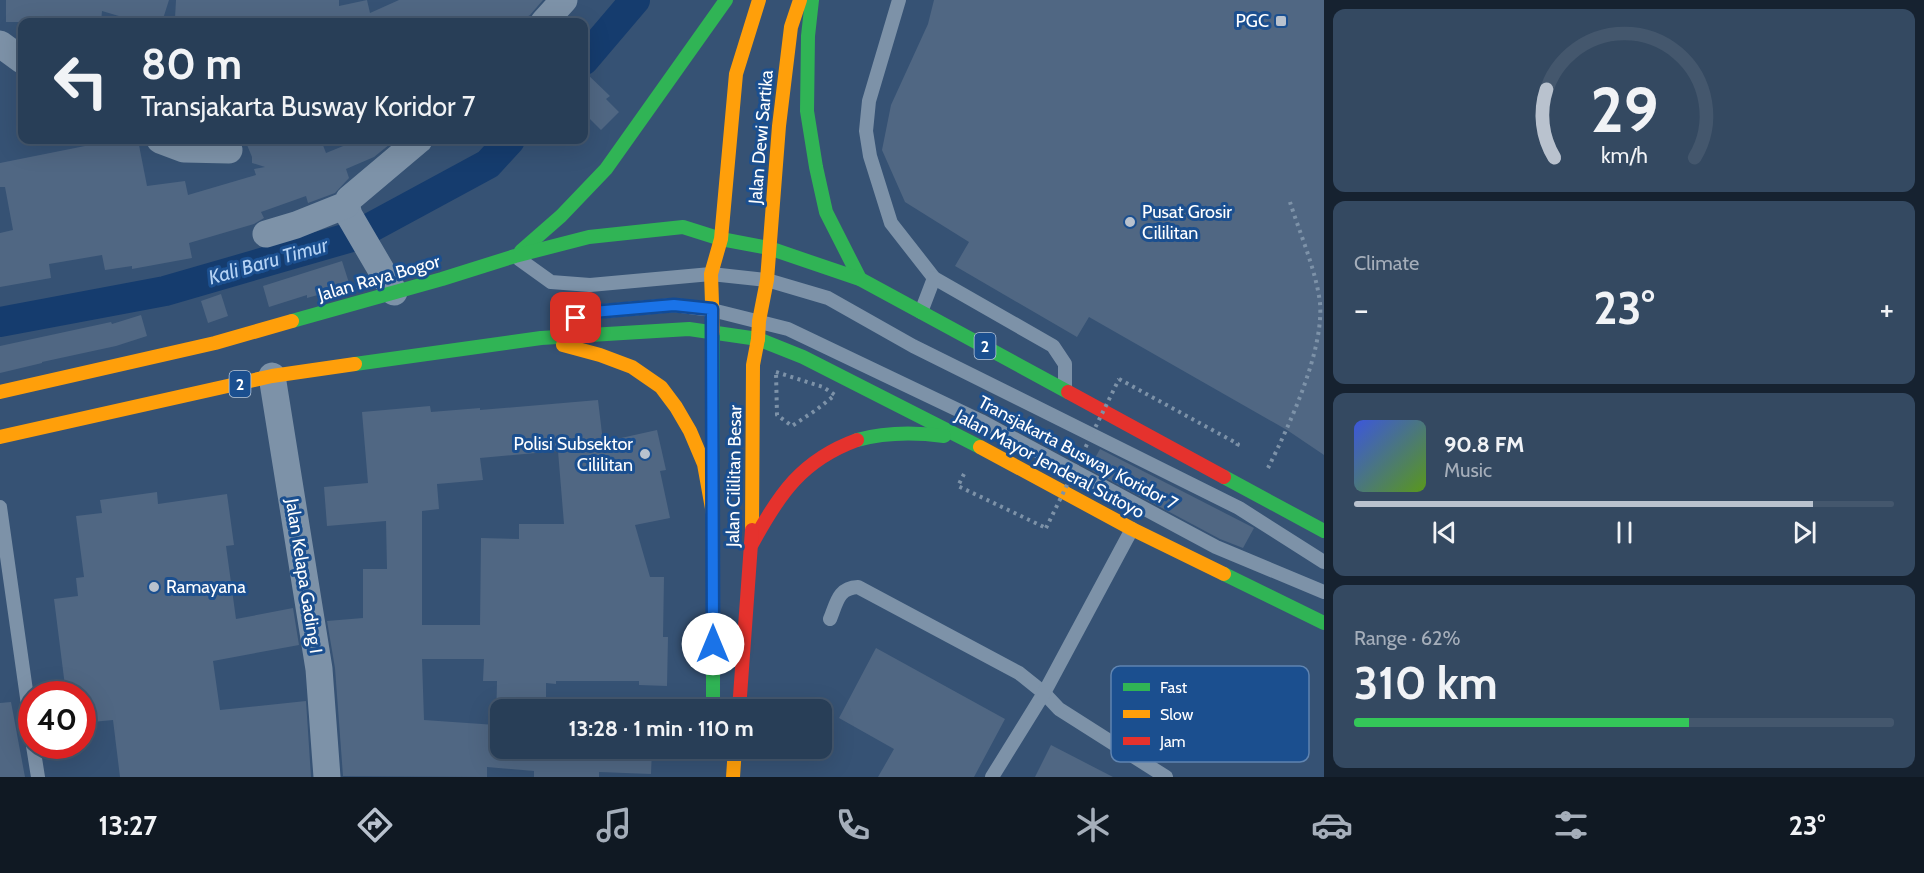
<!DOCTYPE html>
<html lang="en">
<head>
<meta charset="utf-8">
<style>
  body { margin:0; font-family:Cabin,sans-serif; background:#344961; color:#f1f3f6; height:100vh; display:flex; flex-direction:column; font-size:22px; white-space:nowrap }
  * { box-sizing:border-box; margin:0 }
  p { font-size:20px; color:#a5aeba }
  .icon { flex:none; width:33px; height:33px; fill:none; stroke:currentColor; stroke-width:2; stroke-linecap:round; stroke-linejoin:round }
  .map { position:relative; flex:1; overflow:hidden }
  .sheet { display:flex; flex-direction:column; gap:9px; padding:9px; background:#162230; width:600px }
  .sheet>* { flex:none }
  .top-card { position:absolute; left:18px; top:18px; width:570px; height:126px; border-radius:12px; box-shadow:0 6px 24px #0002,0 0 0 2px #44576d; background:#283e57; color:#f1f3f6; overflow:hidden }
  .speed { position:absolute; left:18px; top:681px; display:flex; gap:12px; font-size:30px; font-weight:700; text-align:center }
  .speed>* { display:grid; place-content:center; width:78px; height:78px; border-radius:50%; background:#283e57; box-shadow:0 6px 24px #0002,0 0 0 2px #44576d; line-height:1 }
  .speed .limit { border:9px solid #d22; background:#fff; color:#111 }
  .pin { position:absolute; display:grid; place-items:center; width:51px; height:51px; color:#fff; margin:-26px; border-radius:12px; box-shadow:0 3px 9px #0006 }
  .me { position:absolute; width:66px; margin:-33px; rotate:0deg; stroke-linejoin:round; filter:drop-shadow(0 0 4px #0008) }
  .turn { display:flex; align-items:center; gap:21px; height:126px; padding:0 24px; font-size:27px }
  .turn .icon { width:78px; height:78px; stroke-width:2.5 }
  .turn b { display:block; font-size:42px; line-height:51px }
  .big { font-size:45px; font-weight:800; line-height:1.1 }
  .sheet .widget { flex:1; display:flex; flex-direction:column; justify-content:center; gap:9px; min-width:0; padding:0 21px; border-radius:12px; background:#344961 }
  .sheet .dial { align-items:center; gap:0 }
  .dial svg { height:156px; overflow:visible; fill:none; stroke:#44576d; stroke-width:7; stroke-linecap:round; text-anchor:middle }
  .dial text { fill:#f1f3f6; stroke:none }
  .song { display:flex; align-items:center; gap:18px }
  .cover { width:72px; height:72px; border-radius:9px; background:linear-gradient(135deg,hsl(230 70% 55%),hsl(90 70% 35%)) }
  .played { height:6px; border-radius:3px; background:linear-gradient(90deg,#b9c2ce 85%,#44576d 85%) }
  .keys { display:flex; justify-content:space-around; direction:ltr }
  .heat { display:flex; justify-content:space-between; align-items:center; font-size:33px; direction:ltr }
  .charge { height:9px; border-radius:4px; background:linear-gradient(90deg,#34c759 62%,#44576d 0) }
  .trip { position:absolute; left:490px; top:699px; width:342px; height:60px; border-radius:12px; background:#283e57; box-shadow:0 6px 24px #0002,0 0 0 2px #44576d; font-weight:800; line-height:60px; text-align:center }
  .tab-bar { display:flex; height:96px; justify-content:space-around; align-items:center; background:#101923; color:#a5aeba }
  .tab-bar .icon { width:42px; height:42px }
  .tab-bar .selected { color:#b9c2ce }
  .tab-bar b { font-size:27px; color:#f1f3f6 }
  main { display:flex; flex:1; min-height:0 }
  .map>svg:first-child { display:block }
</style>
</head>
<body>
<main>
<div class="map">
<svg width="1324" height="777" viewBox="0 0 1324 777">
  <rect width="100%" height="100%" fill="#365274"/>
  <g fill="none" stroke-linecap="round" stroke-linejoin="round">
    <g stroke="#153c6e" stroke-width="30">
      <polyline points="584,60 635,0"/>
      <polyline points="0,322 165,291 355,236 488,164 510,140"/>
    </g>
  </g>
  <g fill="#506783" fill-rule="evenodd">
    <polygon points="6,0 169,0 162,22 139,22 102,11 101,22 6,22"/>
    <polygon points="176,0 339,0 339,6 367,0 370,13 399,0 543,0 530,15 519,22 307,22 306,19 253,22 175,18"/>
    <polygon points="934,0 1324,0 1324,455 1287,430 1089,317 1077,337 955,266 969,242 905,202 882,150 891,105 928,24"/>
    <polygon points="584,71 610,96 606,99 619,112 601,130 589,118 584,123"/>
    <polygon points="89,140 138,140 147,186 185,181 188,195 256,175 254,169 265,167 252,163 252,157 245,140 321,140 326,153 358,140 395,140 374,157 346,169 349,178 335,193 308,203 306,196 261,212 264,218 254,224 189,243 192,258 132,269 132,266 105,270 102,255 49,264 51,278 0,287 0,233 13,230 5,187 0,187 0,163 90,145"/>
    <polygon points="342,261 350,286 307,298 307,295 269,307 263,286"/>
    <polygon points="221,294 228,316 208,323 201,301"/>
    <polygon points="141,315 147,336 116,346 42,362 42,363 0,373 0,346 111,322 112,324"/>
    <path d="M598 400 603 442 657 430 666 470 660 471 670 518 635 525 650 577H664L663 637H668L667 686 639 685V681H556V684L546 683V710H501V748H652L651 774 599 772V777H534V771L487 767V777L343 776 335 668 327 621 363 618V569H387L386 521 327 526 324 487 368 483 362 412 430 406 431 412 480 408V410ZM558 451 564 524H519V539L481 538 480 625H422V511L439 509 437 484 483 480 480 458ZM422 659H484L483 681H497L496 725 424 720Z"/>
    <polygon points="1100,449 1254,528 1243,548 1220,539 1089,469"/>
    <polygon points="157,492 158,504 227,494 234,545 226,546 236,619 293,608 299,645 213,661 220,710 306,701 311,777 120,777 113,720 82,723 82,694 66,694 54,599 78,596 76,578 84,577 76,516 102,513 100,500"/>
    <polygon points="876,648 1005,719 974,777 878,777 894,749 839,718"/>
    <polygon points="11,702 25,777 0,777 0,703"/>
    <polygon points="1051,745 1113,777 1035,777"/>
  </g>
  <g fill="none" stroke-linecap="round" stroke-linejoin="round">
    <g stroke="#7d92a8" stroke-width="4" stroke-dasharray="3 4.5" stroke-linecap="butt">
      <polygon points="776,372 823,387 835,395 816,410 792,426 777,415"/>
      <polyline points="1119,379 1238,444 1236,448"/>
      <path d="M1268 468C1289 426 1324 351 1320 303 1316 270 1300 234 1290 202"/>
      <polyline points="964,474 958,486 1046,528"/>
    </g>
    <g stroke="#7d92a8" stroke-width="14">
      <polyline points="899,0 869,101 866,131 870,156 891,223 934,278 1053,346 1065,364 1065,388"/>
      <polyline points="519,259 551,282 590,285 711,274 767,280 828,298 913,346 1239,508 1324,562"/>
      <polyline points="921,312 934,278"/>
      <polyline points="557,327 593,312 674,305 712,310 788,329 981,421 1216,547 1324,592"/>
      <polyline points="0,507 32,733"/>
      <path d="M830 619C837 602 838 588 858 587L1019 673 1044 693 1059 709 1166 777"/>
      <polyline points="33,746 38,777"/>
      <polyline points="992,777 1044,693 1132,529"/>
    </g>
    <g stroke="#7d92a8" stroke-width="27">
      <polyline points="544,22 564,0"/>
      <polyline points="0,44 22,60"/>
      <polyline points="160,140 184,149 229,150"/>
      <polyline points="346,205 349,215 394,292"/>
      <polyline points="266,234 296,225 346,205 349,199 419,140"/>
      <polyline points="272,376 319,669 327,777"/>
    </g>
    <g stroke="#30b455" stroke-width="14">
      <polyline points="812,0 808,36 807,111 816,167 826,212 860,279"/>
      <polyline points="521,251 561,216 606,169 726,0"/>
      <polyline points="292,321 442,279 515,256 589,237 683,227 721,239 769,248 860,279 1068,392"/>
      <polyline points="713,332 713,710"/>
      <polyline points="355,364 541,338 689,329 758,339 803,357 980,447"/>
      <path d="M857 440C886 432 914 432 944 436"/>
      <polyline points="1224,477 1324,531"/>
      <polyline points="1224,574 1324,623"/>
    </g>
    <g stroke="#ff9f0a" stroke-width="14">
      <polyline points="713,332 711,274 721,239 736,74 759,0"/>
      <polyline points="758,339 759,321 767,280 779,126 791,27 800,0"/>
      <polyline points="563,345 600,355 632,367 661,387 676,407 690,431 704,464 713,514"/>
      <polyline points="0,392 215,343 292,321"/>
      <polyline points="0,437 272,376 355,364"/>
      <polyline points="980,447 1132,529 1224,574"/>
      <polyline points="752,530 753,365 758,339"/>
      <polyline points="733,777 735,748"/>
    </g>
    <g stroke="#e5322d" stroke-width="14">
      <polyline points="1068,392 1224,477"/>
      <path d="M752 544C779 494 802 460 857 440"/>
      <polyline points="739,710 752,530"/>
    </g>
    <polyline stroke="#7d92a8" stroke-width="4" stroke-dasharray="3 4.5" stroke-linecap="butt" points="1046,528 1119,379"/>
  </g>
  <g fill="none" stroke-linecap="round" stroke-linejoin="round">
    <defs>
      <polyline id="route" points="576,318 593,312 674,305 712,309 713,644"/>
    </defs>
    <use href="#route" stroke="#114b97" stroke-width="15"/>
    <use href="#route" stroke="#1a73e8" stroke-width="10"/>
  </g>
  <g fill="#b9c2ce" stroke="#1b4f8f" stroke-width="2">
    <rect x="1275" y="15" width="12" height="12" rx="3"/>
    <circle cx="1130" cy="222" r="6"/>
    <circle cx="645" cy="454" r="6"/>
    <circle cx="154" cy="587" r="6"/>
  </g>
  <g text-anchor="middle" stroke-width="6" stroke-linejoin="round" paint-order="stroke">
    <g fill="#1b4f8f" stroke="#bbcadd" stroke-width="1.5">
      <rect x="974.5" y="333" width="21" height="26" rx="4.5"/>
      <rect x="229.5" y="371" width="21" height="26" rx="4.5"/>
    </g>
    <g font-size="16" font-weight="bold" fill="#fff">
      <text x="985" y="352">2</text>
      <text x="240" y="390">2</text>
    </g>
    <g font-size="18" fill="#fff" stroke="#1b4f8f" text-anchor="end">
      <text x="1269" y="27">PGC</text>
      <text x="1142" y="218" text-anchor="start">Pusat Grosir<tspan x="1142" dy="21">Cililitan</tspan></text>
      <text x="633" y="450">Polisi Subsektor<tspan x="633" dy="21">Cililitan</tspan></text>
      <text x="166" y="593" text-anchor="start">Ramayana</text>
    </g>
    <g font-size="18" fill="#fff" stroke="#1b4f8f">
      <text transform="translate(761 137) rotate(-85)" y="6">Jalan Dewi Sartika</text>
      <text transform="translate(379 278) rotate(-16)" y="6">Jalan Raya Bogor</text>
      <text transform="translate(1078 453) rotate(28)" y="6">Transjakarta Busway Koridor 7</text>
      <text transform="translate(1050 464) rotate(28)" y="6">Jalan Mayor Jenderal Sutoyo</text>
      <text transform="translate(734 476) rotate(-89)" y="6">Jalan Cililitan Besar</text>
      <text transform="translate(304 576) rotate(81)" y="6">Jalan Kelapa Gading I</text>
    </g>
    <g font-size="20" font-style="italic" fill="#b5d3f5" stroke="#1b4f8f">
      <text transform="translate(268 261) rotate(-16)" y="7">Kali Baru Timur</text>
    </g>
  </g>
  <rect x="1111" y="666" width="198" height="96" rx="9" fill="#1b4f8f" stroke="#5f84b1" stroke-width="1.5"/>
  <rect x="1123" y="683" width="27" height="8" fill="#30b455"/>
  <rect x="1123" y="710" width="27" height="8" fill="#ff9f0a"/>
  <rect x="1123" y="737" width="27" height="8" fill="#e5322d"/>
  <g font-size="16" fill="#fff">
    <text x="1160" y="693">Fast</text>
    <text x="1160" y="720">Slow</text>
    <text x="1160" y="747">Jam</text>
  </g>
</svg>
<div class="speed"><div class="limit">40</div></div>
<div class="pin" style="left:576px;top:318px;background:#d93025"><svg class="icon" aria-label="arrive" viewBox="0 0 24 24"><path d="M6 21V4h12l-3 4 3 4H6"/></svg></div>
<svg class="me" style="left:713px;top:644px" viewBox="-20 -20 40 40"><circle r="19" fill="#fff"/><path d="M0-13L10 11 0 6-10 11z" fill="#1a73e8"/></svg>
<div class="trip">13:28 · 1 min · 110 m</div>
<div class="top-card">
<div class="turn"><svg class="icon" aria-label="left" viewBox="0 0 24 24"><path d="M17 20v-9H6M10 6l-5 5 5 5"/></svg><div><b>80 m</b>Transjakarta Busway Koridor 7</div></div>
</div>
</div>
<section class="sheet">
<div class="widget dial"><svg viewBox="0 0 100 80">
<path d="M14 69A42 42 0 1 1 86 69"/>
<path d="M14 69A42 42 0 0 1 10 34" stroke="#b9c2ce"/>
<text x="50" y="56" font-size="32" font-weight="700">29</text>
<text x="50" y="72" font-size="11">km/h</text>
</svg></div>
<div class="widget"><p>Climate</p>
<div class="heat"><a>−</a><b class="big">23°</b><a>+</a></div>
</div>
<div class="widget">
<div class="song"><i class="cover"></i><div><b>90.8 FM</b><p>Music</p></div></div>
<div class="played"></div>
<div class="keys"><svg class="icon" aria-label="previous" viewBox="0 0 24 24"><path d="M18 5L8 12l10 7zM5 5v14"/></svg><svg class="icon" aria-label="pause" viewBox="0 0 24 24"><path d="M8 5v14M16 5v14"/></svg><svg class="icon" aria-label="next" viewBox="0 0 24 24"><path d="M6 5l10 7-10 7zM19 5v14"/></svg></div>
</div>
<div class="widget"><p>Range · 62%</p><b class="big">310 km</b><div class="charge"></div></div>
</section>
</main>
<nav class="tab-bar">
<b>13:27</b>
<svg class="icon selected" aria-label="directions" viewBox="0 0 24 24"><path d="M12 3l9 9-9 9-9-9zM9 14v-3h6M13 9l2 2-2 2"/></svg>
<svg class="icon" aria-label="music" viewBox="0 0 24 24"><path d="M9 18V5l10-2v13"/><circle cx="6" cy="18" r="3"/><circle cx="16" cy="16" r="3"/></svg>
<svg class="icon" aria-label="phone" viewBox="0 0 24 24"><path d="M5 4h4l2 5-3 2q2 4 5 5l2-3 5 2v4C11 20 4 13 5 4z"/></svg>
<svg class="icon" aria-label="climate" viewBox="0 0 24 24"><path d="M12 3v18M4 7l16 10M4 17L20 7"/></svg>
<svg class="icon" aria-label="car" viewBox="0 0 24 24"><path d="M5 17H2v-5l4-1 3-4h7l3 4 3 1v5h-3M9 17h6M6 11h13"/><circle cx="7" cy="17" r="2"/><circle cx="17" cy="17" r="2"/></svg>
<svg class="icon" aria-label="filters" viewBox="0 0 24 24"><path d="M4 7h16M4 17h16"/><circle cx="9" cy="7" r="2"/><circle cx="15" cy="17" r="2"/></svg>
<b>23°</b>
</nav>
</body>
</html>
